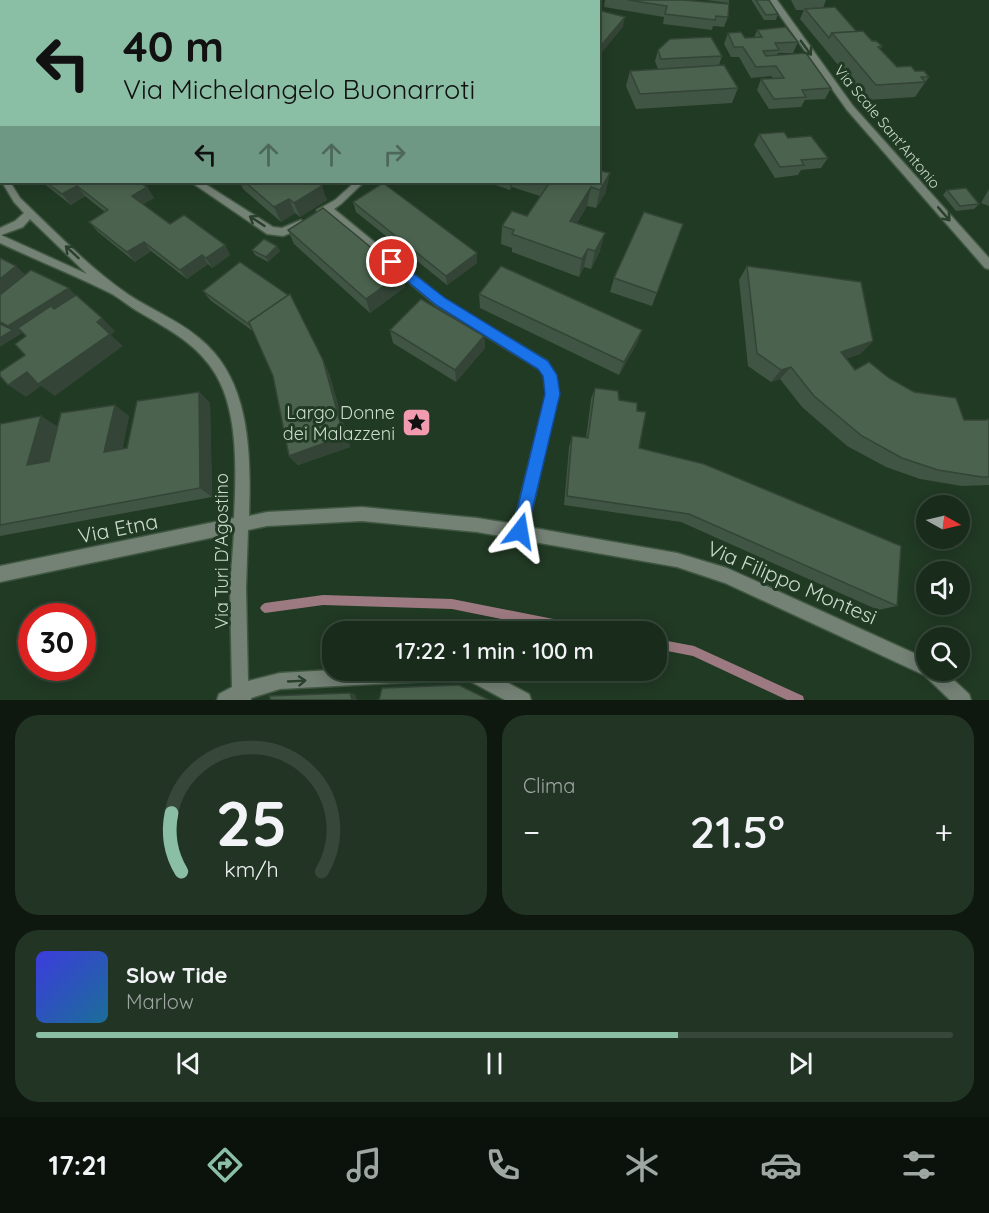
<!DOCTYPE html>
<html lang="it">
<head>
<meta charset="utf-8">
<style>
  body { margin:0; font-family:Quicksand,sans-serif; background:#223424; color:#f1f3f6; height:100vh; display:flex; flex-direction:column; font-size:22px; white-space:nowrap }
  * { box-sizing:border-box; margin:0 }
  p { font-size:20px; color:#9fa7a3 }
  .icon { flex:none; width:33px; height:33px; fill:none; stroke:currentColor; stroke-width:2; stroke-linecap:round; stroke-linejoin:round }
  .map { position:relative; height:700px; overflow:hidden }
  .panel { display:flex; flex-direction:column; gap:15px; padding:15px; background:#0e180f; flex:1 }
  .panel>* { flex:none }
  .hud { position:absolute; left:0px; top:0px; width:600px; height:183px; box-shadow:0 3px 15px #0003,0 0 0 2px #37483a; background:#8abfa5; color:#111; overflow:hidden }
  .needle { width:39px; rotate:98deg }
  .tools { position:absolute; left:916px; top:495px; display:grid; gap:12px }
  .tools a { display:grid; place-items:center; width:54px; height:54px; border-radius:50%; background:#192c1b; box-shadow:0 3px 15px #0003,0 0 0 2px #37483a; font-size:30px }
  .speed { position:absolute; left:18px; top:603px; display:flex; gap:12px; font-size:30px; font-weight:700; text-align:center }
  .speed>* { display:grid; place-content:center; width:78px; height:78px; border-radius:50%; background:#192c1b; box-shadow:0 3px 15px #0003,0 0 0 2px #37483a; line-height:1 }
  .speed .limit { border:9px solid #d22; background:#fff; color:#111 }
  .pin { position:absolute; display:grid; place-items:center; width:51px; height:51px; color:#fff; margin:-26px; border:3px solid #fff; border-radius:50%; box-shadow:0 2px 6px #0007 }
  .me { position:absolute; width:66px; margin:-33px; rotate:14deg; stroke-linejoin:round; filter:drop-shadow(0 0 4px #0008) }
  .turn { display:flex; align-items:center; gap:21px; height:126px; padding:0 24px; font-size:27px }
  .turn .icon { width:78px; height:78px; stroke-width:2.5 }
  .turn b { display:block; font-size:42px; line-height:51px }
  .lanes { display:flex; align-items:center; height:57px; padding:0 24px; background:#0003; justify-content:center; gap:30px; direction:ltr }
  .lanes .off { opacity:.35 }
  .big { font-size:45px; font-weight:600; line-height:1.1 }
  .panel .tile { flex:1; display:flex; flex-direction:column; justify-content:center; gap:9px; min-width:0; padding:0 21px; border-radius:24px; background:#223424 }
  .panel .dial { align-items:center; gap:0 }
  .dial svg { height:156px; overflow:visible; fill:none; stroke:#37483a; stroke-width:7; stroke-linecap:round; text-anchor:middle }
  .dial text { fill:#f1f3f6; stroke:none }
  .song { display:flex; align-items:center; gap:18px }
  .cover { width:72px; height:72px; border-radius:9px; background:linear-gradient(135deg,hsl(240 70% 55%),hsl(200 70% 35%)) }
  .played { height:6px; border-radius:3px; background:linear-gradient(90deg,#8abfa5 70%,#37483a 70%) }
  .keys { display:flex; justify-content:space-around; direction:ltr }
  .heat { display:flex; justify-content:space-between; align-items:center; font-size:33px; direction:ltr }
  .panel .tiles { flex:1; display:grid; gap:15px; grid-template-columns:1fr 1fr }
  .tile:last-child { grid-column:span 2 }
  .trip { position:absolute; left:322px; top:621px; width:345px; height:60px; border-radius:24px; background:#192c1b; box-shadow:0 3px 15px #0003,0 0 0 2px #37483a; font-weight:600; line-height:60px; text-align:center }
  .menu { display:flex; height:96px; justify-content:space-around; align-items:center; background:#0a120b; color:#9fa7a3 }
  .menu .icon { width:42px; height:42px }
  .menu .current { color:#8abfa5 }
  .menu b { font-size:27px; color:#f1f3f6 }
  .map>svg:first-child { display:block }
</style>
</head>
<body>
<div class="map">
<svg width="989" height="700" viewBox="0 0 989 700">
  <rect width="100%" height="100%" fill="#213a24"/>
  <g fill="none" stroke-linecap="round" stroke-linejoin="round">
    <g fill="#9d7a81" fill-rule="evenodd">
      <polygon points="323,595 452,599 594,627 598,628 599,632 566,632 452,609 323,605 265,613 262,611 260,608 262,605 265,603"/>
      <polygon points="657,639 694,646 803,696 804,700 787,700 693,656 657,649"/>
    </g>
    <defs>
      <g id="street">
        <polygon points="163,0 172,0 174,2 165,2"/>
        <polygon points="569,0 577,0 569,2"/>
        <polygon points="769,0 777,0 853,106 989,258 989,269 985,268 847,110"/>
        <polygon points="0,127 2,128 2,134 0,133"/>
        <polygon points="0,139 2,140 2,168 0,168"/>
        <path d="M2 182H10L20 198C55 231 89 268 129 295 152 310 178 320 199 338 251 379 251 455 249 516L267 512 362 507 477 518 514 524 546 394 544 376 539 369 436 305 327 213 321 216 317 214V210L335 200 355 182H364L341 204 334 209 444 299 547 361 556 375 558 394 528 527 677 553 727 568 927 659V670H943L969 694 971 700H950L924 675 725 583 677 567 477 532 362 521 267 526 248 530 246 588 248 681 280 673 333 670H483L529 694 531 700H505L466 679 280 689 251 698V700H217L219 694 232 687 230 588 234 533 0 582V566L234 518C236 474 239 414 216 375 198 344 168 329 139 312 128 306 119 297 108 292 74 275 36 260 0 243V228L15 221 24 213 14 202ZM30 219 87 274 1 235 23 227Z"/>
        <polygon points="191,182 202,182 273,227 282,228 301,220 306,224 305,227 283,236 267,234"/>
      </g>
    </defs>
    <use href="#street" stroke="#405742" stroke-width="3"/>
    <use href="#street" fill="#748175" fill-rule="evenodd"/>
  </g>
  <g fill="#405543">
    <polygon points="223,0 260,0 257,2 227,2"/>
    <polygon points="605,0 683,0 728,17 724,27 713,26 712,30 663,24 664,17 604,7"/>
    <polygon points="706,0 729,0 729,3"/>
    <polygon points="752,0 769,0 778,14 776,20 764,20 752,1"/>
    <polygon points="791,0 826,0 823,8 857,32 882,46 880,49 897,67 915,71 929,77 915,97 867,100 800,19 804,10 796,10"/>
    <polygon points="757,30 798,42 793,53 778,53 777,55 831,88 825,99 805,100 801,107 769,109 757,90 761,79 773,78 771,76 751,78 739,57 731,57 724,44 728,33 745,38 754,38"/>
    <polygon points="658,50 722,56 719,65 738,88 732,103 636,109 626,86 630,71 658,69 655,61"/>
    <polygon points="759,134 788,138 828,158 821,168 801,170 798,175 775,178 754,145"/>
    <polygon points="42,182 139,182 147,187 154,198 143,204 170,224 225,245 230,255 212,268 208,264 187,279 151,251 135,262 98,232 89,222 105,212 85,196 71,205"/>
    <polygon points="240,182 317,182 327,200 300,217 295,213 281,222 243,189"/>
    <polygon points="487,182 598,182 606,192 596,208 587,206 577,223 600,251 591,269 584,267 579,277 512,252 512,248 501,244 502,226 527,216 540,196 512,187 510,190"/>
    <polygon points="989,189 989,206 981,203"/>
    <polygon points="947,190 979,204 974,209 956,211 943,195"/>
    <polygon points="353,202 477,263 447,285 356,212"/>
    <polygon points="683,224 652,306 610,292 614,278"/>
    <polygon points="288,230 402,273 405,287 370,313 294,244"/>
    <polygon points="277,246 280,251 268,262 255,255 252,250"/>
    <polygon points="747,266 873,341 860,354 846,359 855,370 889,378 964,420 986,420 989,419 989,485 962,486 920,479 886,467 847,446 802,407 780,379 771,382 748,366 739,280"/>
    <polygon points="203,291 329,373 350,447 298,465 289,456 273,376 254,332 210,300"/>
    <polygon points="479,294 642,330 637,343 619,375 480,308"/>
    <polygon points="390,330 484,336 485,348 456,382 393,343"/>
    <polygon points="595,388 619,400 639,448 897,606 878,610 681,522 564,505 569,447 572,436 586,438 591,399"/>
    <polygon points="199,392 210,403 212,497 0,536 0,424 41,416 58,427 129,416 122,449 127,448"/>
  </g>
  <g fill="#344537">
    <polygon points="240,0 260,0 257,2 241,2"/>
    <polygon points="625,17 623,27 598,57 598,49"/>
    <polygon points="0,57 2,59 2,72 0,73"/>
    <polygon points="610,173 606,192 596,208 600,190"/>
    <polygon points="510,182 512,182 512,187 510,190"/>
    <polygon points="77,186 85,196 71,205 62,194"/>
    <polygon points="322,186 327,200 300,217 294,203"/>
    <polygon points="147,187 154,198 140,206 132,196"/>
    <polygon points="591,187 587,206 567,239 570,221"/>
    <polygon points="289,199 295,213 281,222 274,207"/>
    <polygon points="605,233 600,251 591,269 595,251"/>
    <polygon points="144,242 151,251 135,262 127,252"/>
    <polygon points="225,245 230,255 212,268 206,258"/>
    <polygon points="277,246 280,251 268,262 266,257"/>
    <polygon points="588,249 584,267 579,277 582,259"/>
    <polygon points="477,253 477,263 447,285 446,276"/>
    <polygon points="202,255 208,264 187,279 180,270"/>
    <polygon points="16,266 35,284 0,313 0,279"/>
    <polygon points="402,273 405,287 370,313 366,299"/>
    <polygon points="69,288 78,298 0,347 0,338 13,330 8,326"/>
    <polygon points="102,318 115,331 111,335 123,346 55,396 41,386 26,397 8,385"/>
    <polygon points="642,330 637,343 619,375 624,362"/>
    <polygon points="484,336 485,348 456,382 455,370"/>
    <polygon points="873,341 860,354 829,365 841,352"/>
    <polygon points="323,360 329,373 350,447 298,465 289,456"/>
    <polygon points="791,367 780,379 771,382 781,370"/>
    <polygon points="199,392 210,403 212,497 200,488"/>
    <polygon points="115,405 129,416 120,462 104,452"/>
    <polygon points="41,416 58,427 45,474 27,465"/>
    <polygon points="350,693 355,694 357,700 352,700"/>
  </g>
  <g fill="#4b634e" stroke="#344537" stroke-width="1.5">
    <polygon points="0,0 60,0 58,2 4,2"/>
    <polygon points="100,0 125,0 128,2 97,2"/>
    <polygon points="271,0 295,0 299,2 268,2"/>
    <polygon points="628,0 683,0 729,4 728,17 716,16 715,20 665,14 667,6"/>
    <polygon points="756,0 769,0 778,14 766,15"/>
    <polygon points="835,7 857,32 832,33 829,38 805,9"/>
    <polygon points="598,10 625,17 598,49"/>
    <polygon points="786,27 798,42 775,43 779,50 763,51 766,56 806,53 831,88 802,90 806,97 774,99 761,79 784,78 776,66 756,67 743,47 734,47 728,33 741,32 745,38 762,37 757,30"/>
    <polygon points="863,31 872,41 876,41 882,46 878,47 897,67 911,66 915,71 924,71 929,77 921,77 925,82 876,85 832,33"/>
    <polygon points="711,37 722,56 661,59 658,50 670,39"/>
    <polygon points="2,48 2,57 0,57 0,49"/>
    <polygon points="724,65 738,88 640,94 630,71"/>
    <polygon points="0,78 2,79 2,110 0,109"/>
    <polygon points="784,132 788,138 811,136 828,158 801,160 804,165 780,167 759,134"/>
    <polygon points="598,170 610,173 600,190 591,187 570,221 605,233 595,251 588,249 582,259 512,234 514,230 502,226 512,211 527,216 550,182 598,182"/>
    <polygon points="46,182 139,182 147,187 132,196 170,224 184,215 225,245 206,258 202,255 180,270 144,242 127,252 89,222 108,210 77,186 62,194"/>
    <polygon points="245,182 317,182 322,186 294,203 289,199 274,207"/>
    <polygon points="383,183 477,253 446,276 353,202"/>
    <polygon points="966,188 979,204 960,206 947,190"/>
    <polygon points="323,208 402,273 366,299 288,230"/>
    <polygon points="644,212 683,224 657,293 614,278"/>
    <polygon points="264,239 277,246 266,257 252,250"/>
    <polygon points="0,258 16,266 0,279"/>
    <polygon points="240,262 288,295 249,322 250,325 203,291"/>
    <polygon points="501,266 642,330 624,362 479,294"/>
    <polygon points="747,266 861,282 873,341 841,352 855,370 869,362 889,378 914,392 956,398 964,420 986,420 989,419 989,477 982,477 938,470 902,458 862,436 814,396 791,367 781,370 757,353"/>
    <polygon points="31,270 69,288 8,326 0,322 0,295"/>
    <polygon points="290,294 323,360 344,436 289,456 273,376 249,322"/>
    <polygon points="76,295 102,318 97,322 110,334 38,384 27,372 8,385 0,376 0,372 25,355 15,344 26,336 18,328 51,306 54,309"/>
    <polygon points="421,299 484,336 455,370 390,330"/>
    <polygon points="0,324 13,330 0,338"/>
    <polygon points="595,388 618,391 619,400 637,403 637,411 646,412 639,448 704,464 901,546 897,606 689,514 567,496 572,436 588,438"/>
    <polygon points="199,392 200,488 0,525 0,424 41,416 27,465 49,461 61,413 115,405 104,452 127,448 137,401"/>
    <polygon points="459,685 489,700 379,700 382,688"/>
    <polygon points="350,693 352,700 271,700 269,696"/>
  </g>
  <defs><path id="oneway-shaft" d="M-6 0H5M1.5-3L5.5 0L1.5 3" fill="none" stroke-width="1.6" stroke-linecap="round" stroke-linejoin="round" transform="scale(1.5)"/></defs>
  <g stroke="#29412c">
    <use href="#oneway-shaft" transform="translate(806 48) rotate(54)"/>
    <use href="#oneway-shaft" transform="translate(944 214) rotate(49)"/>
    <use href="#oneway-shaft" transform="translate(257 221) rotate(-147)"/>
    <use href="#oneway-shaft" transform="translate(72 252) rotate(-137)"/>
    <use href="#oneway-shaft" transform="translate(297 681) rotate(-3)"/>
  </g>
  <polygon fill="#1a73e8" stroke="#114b97" stroke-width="1.5" points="392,257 445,298 548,361 557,375 560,394 526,536 520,539 514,536 512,531 545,394 543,376 538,369 436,305 388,265 388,259"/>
  <defs>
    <symbol id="sight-square" viewBox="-11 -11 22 22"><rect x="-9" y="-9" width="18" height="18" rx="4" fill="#f29aaf" stroke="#213a24"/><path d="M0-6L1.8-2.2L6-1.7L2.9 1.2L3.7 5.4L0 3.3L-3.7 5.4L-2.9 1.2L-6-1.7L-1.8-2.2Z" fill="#111"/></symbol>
  </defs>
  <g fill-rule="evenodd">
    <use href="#sight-square" x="400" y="406" width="33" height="33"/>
  </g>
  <g text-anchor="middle" stroke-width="6" stroke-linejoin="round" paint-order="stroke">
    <g font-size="15" fill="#cbdacc" stroke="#213a24">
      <text transform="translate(887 127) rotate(50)" y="5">Via Scale Sant'Antonio</text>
    </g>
    <g font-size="18" fill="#cbdacc" stroke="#213a24" text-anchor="end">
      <text x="395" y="419">Largo Donne<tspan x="395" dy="21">dei Malazzeni</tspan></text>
    </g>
    <g font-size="18" fill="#cbdacc" stroke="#213a24">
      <text transform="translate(222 551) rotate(-90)" y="6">Via Turi D'Agostino</text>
    </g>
    <g font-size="21" fill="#cbdacc" stroke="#213a24">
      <text transform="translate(118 529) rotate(-11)" y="7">Via Etna</text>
      <text transform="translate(792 583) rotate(23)" y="7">Via Filippo Montesi</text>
    </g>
  </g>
</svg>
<div class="tools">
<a><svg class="needle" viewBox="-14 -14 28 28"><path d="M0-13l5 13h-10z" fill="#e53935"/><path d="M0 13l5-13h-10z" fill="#9fa7a3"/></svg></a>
<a><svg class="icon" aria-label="sound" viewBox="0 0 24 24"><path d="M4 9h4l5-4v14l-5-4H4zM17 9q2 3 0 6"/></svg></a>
<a><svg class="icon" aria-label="search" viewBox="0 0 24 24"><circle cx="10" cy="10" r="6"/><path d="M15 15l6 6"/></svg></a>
</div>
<div class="speed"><div class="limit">30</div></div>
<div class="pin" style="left:392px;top:262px;background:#d93025"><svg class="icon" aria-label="arrive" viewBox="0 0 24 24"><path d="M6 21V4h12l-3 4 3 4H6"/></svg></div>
<svg class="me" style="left:520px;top:531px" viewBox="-20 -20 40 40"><path d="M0-17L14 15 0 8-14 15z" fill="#1a73e8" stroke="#fff" stroke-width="4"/></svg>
<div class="trip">17:22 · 1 min · 100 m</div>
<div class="hud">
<div class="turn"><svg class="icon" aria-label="left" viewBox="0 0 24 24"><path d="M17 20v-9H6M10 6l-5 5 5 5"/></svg><div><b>40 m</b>Via Michelangelo Buonarroti</div></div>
<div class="lanes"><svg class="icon" aria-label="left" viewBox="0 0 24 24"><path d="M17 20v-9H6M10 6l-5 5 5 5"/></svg><svg class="icon off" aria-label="ahead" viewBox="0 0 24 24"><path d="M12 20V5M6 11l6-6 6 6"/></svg><svg class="icon off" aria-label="ahead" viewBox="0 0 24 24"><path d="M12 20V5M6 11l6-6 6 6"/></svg><svg class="icon off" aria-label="right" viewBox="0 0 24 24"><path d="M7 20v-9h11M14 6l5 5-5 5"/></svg></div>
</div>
</div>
<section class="panel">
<div class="tiles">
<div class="tile dial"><svg viewBox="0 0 100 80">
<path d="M14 69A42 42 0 1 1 86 69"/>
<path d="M14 69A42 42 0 0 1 9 39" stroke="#8abfa5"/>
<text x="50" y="56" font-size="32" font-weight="700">25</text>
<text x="50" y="72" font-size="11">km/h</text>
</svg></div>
<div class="tile"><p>Clima</p>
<div class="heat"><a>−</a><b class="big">21.5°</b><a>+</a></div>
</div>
<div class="tile">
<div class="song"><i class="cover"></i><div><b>Slow Tide</b><p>Marlow</p></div></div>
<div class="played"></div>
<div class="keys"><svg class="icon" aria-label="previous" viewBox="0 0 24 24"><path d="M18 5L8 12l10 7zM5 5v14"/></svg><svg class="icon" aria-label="pause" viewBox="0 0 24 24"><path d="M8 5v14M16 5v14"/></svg><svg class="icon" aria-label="next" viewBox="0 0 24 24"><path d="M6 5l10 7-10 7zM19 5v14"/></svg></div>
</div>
</div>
</section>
<nav class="menu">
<b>17:21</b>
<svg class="icon current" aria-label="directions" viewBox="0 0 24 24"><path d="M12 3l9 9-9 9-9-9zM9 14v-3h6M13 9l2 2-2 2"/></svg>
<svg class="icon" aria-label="music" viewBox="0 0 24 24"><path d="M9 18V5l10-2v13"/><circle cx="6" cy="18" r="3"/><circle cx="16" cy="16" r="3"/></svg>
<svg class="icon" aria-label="phone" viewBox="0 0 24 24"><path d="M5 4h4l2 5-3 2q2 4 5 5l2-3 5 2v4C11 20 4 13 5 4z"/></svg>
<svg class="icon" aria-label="climate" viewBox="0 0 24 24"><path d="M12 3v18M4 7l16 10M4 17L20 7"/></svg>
<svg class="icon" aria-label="car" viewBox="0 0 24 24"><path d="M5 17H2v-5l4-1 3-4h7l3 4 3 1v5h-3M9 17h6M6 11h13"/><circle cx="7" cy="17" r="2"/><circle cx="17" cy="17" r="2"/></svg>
<svg class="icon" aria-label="filters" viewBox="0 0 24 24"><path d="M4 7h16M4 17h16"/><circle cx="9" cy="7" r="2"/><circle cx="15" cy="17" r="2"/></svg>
</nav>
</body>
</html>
